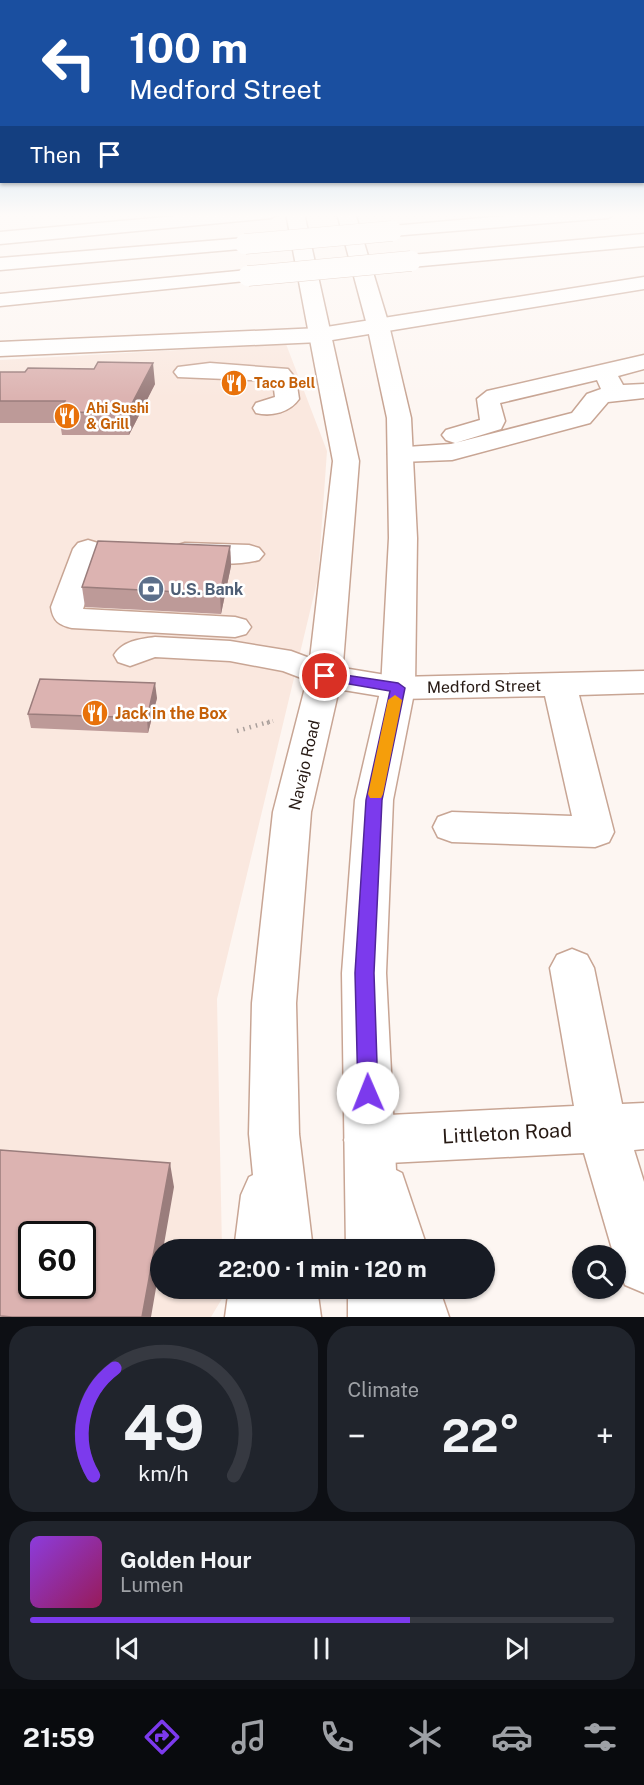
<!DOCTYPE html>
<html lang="en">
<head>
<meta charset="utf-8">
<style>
  body { margin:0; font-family:"Public Sans",sans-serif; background:#20242c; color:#f1f3f6; height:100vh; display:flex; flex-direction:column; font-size:22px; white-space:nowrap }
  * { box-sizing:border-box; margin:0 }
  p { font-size:20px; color:#9ea1a6 }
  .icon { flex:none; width:33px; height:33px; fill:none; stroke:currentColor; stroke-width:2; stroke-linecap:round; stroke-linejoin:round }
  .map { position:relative; height:1317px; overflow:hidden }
  .drawer { display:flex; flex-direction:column; gap:9px; padding:9px; background:#0d0f14; flex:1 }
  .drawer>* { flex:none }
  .banner { position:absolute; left:0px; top:0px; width:645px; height:183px; box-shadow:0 2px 4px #0004; background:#1a4fa0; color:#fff; overflow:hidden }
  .controls { position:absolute; left:572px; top:1245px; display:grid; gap:12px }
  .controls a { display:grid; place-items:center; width:54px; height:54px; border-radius:50%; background:#171b24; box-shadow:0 2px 4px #0004; font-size:30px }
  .speed { position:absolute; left:18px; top:1221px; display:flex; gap:12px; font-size:30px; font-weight:700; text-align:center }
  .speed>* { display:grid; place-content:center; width:78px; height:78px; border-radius:50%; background:#171b24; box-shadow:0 2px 4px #0004; line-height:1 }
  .speed .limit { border:3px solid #111; border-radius:9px; background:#fff; color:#111 }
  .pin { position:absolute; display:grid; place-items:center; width:51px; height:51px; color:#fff; margin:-26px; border:3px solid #fff; border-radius:50%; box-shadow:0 2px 6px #0007 }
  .me { position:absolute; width:66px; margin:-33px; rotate:359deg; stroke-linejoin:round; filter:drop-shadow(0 0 4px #0008) }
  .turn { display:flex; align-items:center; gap:21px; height:126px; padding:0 30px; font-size:27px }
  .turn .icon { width:78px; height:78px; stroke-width:2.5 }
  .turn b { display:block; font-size:42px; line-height:51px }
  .then { display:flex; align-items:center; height:57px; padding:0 30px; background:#0003; gap:12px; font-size:22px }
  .big { font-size:45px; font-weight:700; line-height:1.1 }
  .drawer .tile { flex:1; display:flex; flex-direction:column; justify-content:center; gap:9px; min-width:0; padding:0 21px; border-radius:24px; background:#20242c }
  .drawer .dial { align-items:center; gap:0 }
  .dial svg { height:156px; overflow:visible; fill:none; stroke:#363941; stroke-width:7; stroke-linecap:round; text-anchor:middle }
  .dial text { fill:#f1f3f6; stroke:none }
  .song { display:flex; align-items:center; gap:18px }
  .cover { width:72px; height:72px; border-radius:9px; background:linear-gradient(135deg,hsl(270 70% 55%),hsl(330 70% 35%)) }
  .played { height:6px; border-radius:3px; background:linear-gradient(90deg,#7c3aed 65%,#363941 65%) }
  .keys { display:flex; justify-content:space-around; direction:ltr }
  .heat { display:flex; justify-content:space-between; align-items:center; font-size:33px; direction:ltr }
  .drawer .tiles { flex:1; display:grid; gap:9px; grid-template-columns:1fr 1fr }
  .tile:last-child { grid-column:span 2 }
  .trip { position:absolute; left:150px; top:1239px; width:345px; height:60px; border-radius:30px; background:#171b24; box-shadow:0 2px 4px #0004; font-weight:700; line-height:60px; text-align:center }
  .dock { display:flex; height:96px; justify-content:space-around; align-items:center; background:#090b0e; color:#9ea1a6 }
  .dock .icon { width:42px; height:42px }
  .dock .selected { color:#7c3aed }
  .dock b { font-size:27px; color:#f1f3f6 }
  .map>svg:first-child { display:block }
</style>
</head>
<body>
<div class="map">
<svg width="644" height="1317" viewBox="0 0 644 1317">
  <rect width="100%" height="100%" fill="#fdf6f2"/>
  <path fill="#fae8df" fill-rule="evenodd" d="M286 344 327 451 318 578 217 999 222 1249 160 1250V1288L223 1289V1297L211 1317H0V360ZM32 1234H82V1286H32Z"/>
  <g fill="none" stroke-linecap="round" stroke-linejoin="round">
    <defs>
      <g id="minor">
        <polygon points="644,355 644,369 618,376 623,385 644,384 644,398 608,402 590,423 452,460 401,462 392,460 388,454 392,448 451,444 572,413 587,394 601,389 597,380 500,403 505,421 501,429 455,443 446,440 442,435 446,430 480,420 477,399 487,391"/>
        <path d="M210 363 288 369 296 379 299 399C290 412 272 417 256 413L253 408 256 403 275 397 273 381 178 377 174 372 178 367Z"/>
        <path d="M88 540 98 543 103 549 83 609 235 617 246 620 251 627 246 634 235 637 72 628C59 625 53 621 51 607L73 549 78 543Z"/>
        <path d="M185 543 249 545 259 548 264 554 259 560C237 566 197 564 175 558L170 552 175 546Z"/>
        <path d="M155 637 230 641 291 651 331 666 398 677 644 671V693L579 695 614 832 609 842 595 847 452 842 438 837 433 827 438 817 452 812 572 816 545 696 398 699 325 687 283 671 230 661 155 657 130 666 118 662 114 655C123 641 139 639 155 637Z"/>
        <polygon points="572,949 587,955 594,968 622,1104 644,1103 644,1149 634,1150 644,1182 644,1293 625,1285 617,1266 584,1153 369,1164 351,1157 344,1140 351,1123 369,1116 574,1106 550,968 557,955"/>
      </g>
      <g id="major">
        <polygon points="286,213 304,213 359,461 342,676 311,812 296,1003 299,1134 313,1250 234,1250 241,1195 249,1177 253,1175 249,1134 252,1003 273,812 308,676 333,461"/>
        <polygon points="337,213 355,213 389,325 411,418 417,538 415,688 393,800 386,973 396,1170 402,1173 428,1250 346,1250 342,973 355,800 381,688 389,538 387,418 367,325"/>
        <polygon points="229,1288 317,1288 321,1317 225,1317"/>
        <polygon points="348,1288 439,1288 449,1317 348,1317"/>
      </g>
      <g id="highway">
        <polygon points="209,213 280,213 271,218 0,244 0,232"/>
        <polygon points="539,213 617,213 608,218 392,236 386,235 383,231 386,227 392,226"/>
        <polygon points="644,234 644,246 411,267 404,265 401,261 404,257 411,255"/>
        <polygon points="245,238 252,240 254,244 252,248 0,270 0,258"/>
        <polygon points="248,270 255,272 258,276 255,280 0,306 0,294"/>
        <polygon points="644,277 644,289 320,342 0,356 0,342 320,328"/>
      </g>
    </defs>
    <use href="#minor" stroke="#c8a594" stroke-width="3"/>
    <use href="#major" stroke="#c8a594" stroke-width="3"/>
    <use href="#highway" stroke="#c8a594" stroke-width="3"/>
    <polyline stroke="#a99f9b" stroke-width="4" stroke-dasharray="1.5 4.5" stroke-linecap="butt" points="267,723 273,721"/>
    <polyline stroke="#a99f9b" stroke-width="4.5" stroke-dasharray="1.5 5" stroke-linecap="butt" points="237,731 272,721"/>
    <use href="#minor" fill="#fff" fill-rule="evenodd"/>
    <use href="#major" fill="#fff" fill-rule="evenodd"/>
    <use href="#highway" fill="#fff" fill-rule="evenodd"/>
    <defs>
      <g id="highway-bridge">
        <polyline points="245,244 392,231"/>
        <polyline points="248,276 411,261"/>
      </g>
    </defs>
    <use href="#highway-bridge" stroke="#c8a594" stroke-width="21" stroke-linecap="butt"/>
    <use href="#highway-bridge" stroke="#fff" stroke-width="20"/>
  </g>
  <g fill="#bd9a98">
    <polygon points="0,372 25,372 155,384 129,435 62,435 60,423 0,423"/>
    <polygon points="230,546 231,566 221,614 85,607 82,587"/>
    <polygon points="157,698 148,733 31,728 28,714"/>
  </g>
  <g fill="#9a7d7c">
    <polygon points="153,363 155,384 129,435 127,413"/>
    <polygon points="230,546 231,566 221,614 220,594"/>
    <polygon points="155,683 157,698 148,733 147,718"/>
    <polygon points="170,1163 174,1187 163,1250 160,1250 160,1265 151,1317 142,1317"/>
  </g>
  <g fill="#dcb3b1" stroke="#9a7d7c" stroke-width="1.5" fill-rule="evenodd">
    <polygon points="98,362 153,363 127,413 58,412 65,401 0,401 0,372 25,372 28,368 94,369"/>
    <polygon points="98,541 230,546 220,594 82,587"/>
    <polygon points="40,679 155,683 147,718 28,714"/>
    <path d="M0 1150 170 1163 142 1317H12L0 1316ZM32 1234H82V1286H32Z"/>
  </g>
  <linearGradient id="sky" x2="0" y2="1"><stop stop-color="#85bce4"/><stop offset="0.54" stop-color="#fefbf9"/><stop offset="1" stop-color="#fefbf9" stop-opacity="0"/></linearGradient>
  <rect width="644" height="398" fill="url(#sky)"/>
  <polygon fill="#7c3aed" stroke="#51269a" stroke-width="1.5" points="325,672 398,683 405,688 382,800 374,973 378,1093 375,1099 368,1102 361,1099 358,1093 355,973 366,800 390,691 320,679 318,676 320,673"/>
  <polygon fill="#f59e0b" points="395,695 402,700 383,794 381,798 370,798 368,794 388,700"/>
  <defs>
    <symbol id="restaurant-disc" viewBox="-11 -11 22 22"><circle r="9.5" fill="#e8710a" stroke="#fff"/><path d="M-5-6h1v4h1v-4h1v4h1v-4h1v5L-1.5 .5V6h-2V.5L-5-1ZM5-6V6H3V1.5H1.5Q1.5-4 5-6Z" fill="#fff"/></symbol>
    <symbol id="bank-disc" viewBox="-11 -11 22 22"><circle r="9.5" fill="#5c6f8a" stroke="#fff"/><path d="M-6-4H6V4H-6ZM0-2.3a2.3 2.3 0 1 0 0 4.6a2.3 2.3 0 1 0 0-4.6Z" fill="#fff"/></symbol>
  </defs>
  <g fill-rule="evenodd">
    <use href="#restaurant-disc" x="219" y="368" width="30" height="30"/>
    <use href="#restaurant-disc" x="52" y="401" width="30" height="30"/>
    <use href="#bank-disc" x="136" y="574" width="30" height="30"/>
    <use href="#restaurant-disc" x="80" y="698" width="30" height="30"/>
  </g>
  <g text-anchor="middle" stroke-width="5" stroke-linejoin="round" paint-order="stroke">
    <g font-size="14" font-weight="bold" fill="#c56008" stroke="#fff" text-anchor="start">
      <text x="254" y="388">Taco Bell</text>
      <text x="86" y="413">Ahi Sushi<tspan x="86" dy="16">&amp; Grill</tspan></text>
    </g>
    <g font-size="16" font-weight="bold" fill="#4e5e75" stroke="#fff" text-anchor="start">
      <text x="170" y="595">U.S. Bank</text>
    </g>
    <g font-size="16" fill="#271a14" stroke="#fff">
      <text transform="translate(484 686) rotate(-1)" y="6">Medford Street</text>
      <text transform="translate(304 765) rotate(-77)" y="6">Navajo Road</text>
    </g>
    <g font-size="16" font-weight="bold" fill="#c56008" stroke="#fff" text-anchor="start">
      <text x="115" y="719">Jack in the Box</text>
    </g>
    <g font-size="20" fill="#271a14" stroke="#fff">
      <text transform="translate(507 1133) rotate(-3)" y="7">Littleton Road</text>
    </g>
  </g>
</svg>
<div class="controls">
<a><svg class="icon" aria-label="search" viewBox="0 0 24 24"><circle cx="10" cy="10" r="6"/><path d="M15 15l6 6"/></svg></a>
</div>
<div class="speed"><div class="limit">60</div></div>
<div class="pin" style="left:325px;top:676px;background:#d93025"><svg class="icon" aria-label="arrive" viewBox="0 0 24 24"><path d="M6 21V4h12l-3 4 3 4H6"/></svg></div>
<svg class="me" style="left:368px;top:1093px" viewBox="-20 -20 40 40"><circle r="19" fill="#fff"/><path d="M0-13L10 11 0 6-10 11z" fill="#7c3aed"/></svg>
<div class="trip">22:00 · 1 min · 120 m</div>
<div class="banner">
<div class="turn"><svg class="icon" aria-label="left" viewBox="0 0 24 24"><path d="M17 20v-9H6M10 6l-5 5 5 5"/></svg><div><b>100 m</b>Medford Street</div></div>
<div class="then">Then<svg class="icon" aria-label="arrive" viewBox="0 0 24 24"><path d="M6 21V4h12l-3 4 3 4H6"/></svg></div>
</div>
</div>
<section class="drawer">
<div class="tiles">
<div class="tile dial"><svg viewBox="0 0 100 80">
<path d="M14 69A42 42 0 1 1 86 69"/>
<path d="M14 69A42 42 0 0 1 25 14" stroke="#7c3aed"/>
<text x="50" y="56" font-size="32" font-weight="700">49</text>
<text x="50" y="72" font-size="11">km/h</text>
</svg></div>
<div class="tile"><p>Climate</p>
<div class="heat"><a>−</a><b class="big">22°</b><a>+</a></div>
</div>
<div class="tile">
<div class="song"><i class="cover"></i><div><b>Golden Hour</b><p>Lumen</p></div></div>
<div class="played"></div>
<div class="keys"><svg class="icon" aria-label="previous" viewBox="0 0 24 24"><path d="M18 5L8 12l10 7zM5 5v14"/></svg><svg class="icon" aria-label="pause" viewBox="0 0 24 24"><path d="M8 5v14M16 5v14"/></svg><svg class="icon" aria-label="next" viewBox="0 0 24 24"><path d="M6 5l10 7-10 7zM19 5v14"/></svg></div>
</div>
</div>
</section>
<nav class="dock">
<b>21:59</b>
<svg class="icon selected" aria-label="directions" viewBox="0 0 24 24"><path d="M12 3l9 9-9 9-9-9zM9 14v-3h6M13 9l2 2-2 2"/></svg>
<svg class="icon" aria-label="music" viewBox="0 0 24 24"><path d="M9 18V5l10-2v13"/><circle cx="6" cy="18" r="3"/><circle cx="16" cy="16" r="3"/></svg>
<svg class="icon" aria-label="phone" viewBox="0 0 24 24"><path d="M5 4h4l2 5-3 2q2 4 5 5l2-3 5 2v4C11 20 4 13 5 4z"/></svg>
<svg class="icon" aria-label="climate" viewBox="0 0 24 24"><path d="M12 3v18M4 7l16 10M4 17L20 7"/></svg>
<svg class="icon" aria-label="car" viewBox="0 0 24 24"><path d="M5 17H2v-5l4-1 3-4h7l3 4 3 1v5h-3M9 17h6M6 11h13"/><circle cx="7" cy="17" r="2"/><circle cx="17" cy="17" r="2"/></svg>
<svg class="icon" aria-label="filters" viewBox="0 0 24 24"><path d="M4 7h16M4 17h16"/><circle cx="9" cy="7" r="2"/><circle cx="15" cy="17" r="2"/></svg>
</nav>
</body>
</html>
